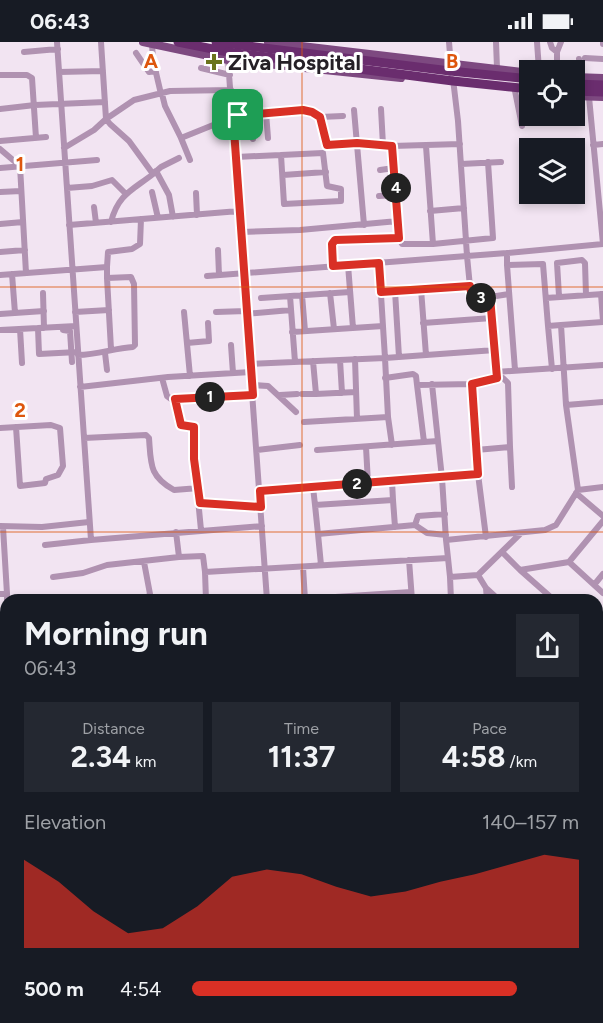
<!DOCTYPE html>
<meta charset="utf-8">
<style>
:root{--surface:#171b24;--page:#242831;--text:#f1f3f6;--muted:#9ea1a6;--accent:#d93025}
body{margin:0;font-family:Figtree,sans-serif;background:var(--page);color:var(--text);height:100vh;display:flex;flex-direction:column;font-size:22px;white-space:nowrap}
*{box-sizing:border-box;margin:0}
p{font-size:20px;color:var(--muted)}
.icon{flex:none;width:33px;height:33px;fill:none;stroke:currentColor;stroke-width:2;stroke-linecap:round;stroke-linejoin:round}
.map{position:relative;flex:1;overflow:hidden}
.panel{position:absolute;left:0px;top:552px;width:603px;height:429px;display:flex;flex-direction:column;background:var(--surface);border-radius:18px 18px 0 0;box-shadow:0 3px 9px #0003}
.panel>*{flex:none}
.buttons{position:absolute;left:519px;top:18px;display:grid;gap:12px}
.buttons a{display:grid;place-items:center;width:66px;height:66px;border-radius:0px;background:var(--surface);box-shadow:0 3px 9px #0003;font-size:30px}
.pin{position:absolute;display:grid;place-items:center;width:51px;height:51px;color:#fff;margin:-26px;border-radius:12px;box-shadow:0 3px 9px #0006}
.km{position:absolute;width:30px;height:30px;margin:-15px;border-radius:50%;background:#222;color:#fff;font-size:16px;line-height:30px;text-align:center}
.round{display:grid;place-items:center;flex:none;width:63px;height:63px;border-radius:0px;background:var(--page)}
.headline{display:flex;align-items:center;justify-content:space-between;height:102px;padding:0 24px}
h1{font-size:33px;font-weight:700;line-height:45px}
.stats{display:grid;grid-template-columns:repeat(3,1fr);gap:9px;height:102px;padding:6px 24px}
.stats div{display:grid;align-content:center;border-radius:0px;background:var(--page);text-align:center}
.stats b{font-size:30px;font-weight:700}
.stats small{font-size:16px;font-weight:400}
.stats p{font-size:16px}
.chart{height:168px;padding:12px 24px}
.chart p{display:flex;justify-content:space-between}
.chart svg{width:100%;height:108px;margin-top:6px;fill:var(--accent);opacity:.7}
ul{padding:0 24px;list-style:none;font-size:20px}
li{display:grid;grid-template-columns:96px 72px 1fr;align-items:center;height:45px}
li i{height:15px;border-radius:8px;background:var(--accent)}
.status{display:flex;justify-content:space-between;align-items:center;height:42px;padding:0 30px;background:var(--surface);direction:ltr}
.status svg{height:16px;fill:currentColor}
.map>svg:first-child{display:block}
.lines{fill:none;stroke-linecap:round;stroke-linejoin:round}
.minor{stroke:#b092b1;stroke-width:6}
.major{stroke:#7d4980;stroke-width:8}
.highway{stroke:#6a2d6e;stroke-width:9}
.highway-bridge{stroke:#6a2d6e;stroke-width:9}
.route-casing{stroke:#fff;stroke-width:12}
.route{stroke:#d93025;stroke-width:8}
.grid{fill:none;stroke:#de560d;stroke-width:1.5;stroke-opacity:0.55}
.poi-dot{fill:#6a731c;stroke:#fff;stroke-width:2}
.labels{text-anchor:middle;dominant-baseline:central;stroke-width:6;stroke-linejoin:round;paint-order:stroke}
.poi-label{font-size:22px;font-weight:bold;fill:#252026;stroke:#fff;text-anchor:start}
.grid-label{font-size:20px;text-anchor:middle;font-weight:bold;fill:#de560d;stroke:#fff;stroke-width:6;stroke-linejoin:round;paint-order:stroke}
</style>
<div class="status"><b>06:43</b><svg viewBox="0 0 49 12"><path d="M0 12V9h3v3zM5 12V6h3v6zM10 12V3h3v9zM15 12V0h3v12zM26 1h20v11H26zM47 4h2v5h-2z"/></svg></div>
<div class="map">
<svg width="603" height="981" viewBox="0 0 603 981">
<rect width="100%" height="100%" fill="#f2e4f2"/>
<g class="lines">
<path class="minor" d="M57 0 91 498 262 484
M101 0 106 77 110 82 129 99 153 132 161 125 179 116
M449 0 451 24
M496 0 497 26
M537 0 539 28
M550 0 552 6 557 10V28
M603 0V2
M152 2 153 18 161 52
M24 10 58 7
M557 10 561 0
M136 11 149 30 156 29
M585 16 603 17
M579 17 581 35
M228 18 267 558
M201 26 230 33
M59 30 103 29
M0 33H27L32 36 36 96
M515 49 522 84
M162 52 165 64 181 96 238 73 303 68 312 70 320 75 326 103 357 101 392 104
M589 55 603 202
M0 67 35 63 105 60
M381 67 383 103
M354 68 364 183
M266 71 268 96
M251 72 253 97
M320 75 343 74
M181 96 190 118
M0 99 46 95
M460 102 392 104 399 196 402 202H433L493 196 488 120
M593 103 603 102
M426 104 433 202
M64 106 94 88 106 77 134 58 170 49 231 48
M0 107 20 124 26 231
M236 115 281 113 284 162 341 159V147L327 144 323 111 281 113
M461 122 501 120
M0 126 97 118
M380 128 394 126
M156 129 169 153 173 175
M283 133 326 130
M67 146 92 144 112 138 125 151
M0 150 21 149
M152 150 158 176
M196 151 197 173
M379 154 396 153
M94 165 96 181
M430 169 464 166
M111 180C118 152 133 148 153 132
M0 182 23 180
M69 183 239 169
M241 190 300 188 398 179
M218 208 219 233
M0 210 25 208
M507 211 603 202
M379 221 385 316 495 308
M348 223 353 286
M507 223 515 328
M333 224 332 202 335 198 399 196
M107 225 108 210 132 207 140 202 141 177
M12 232 15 271
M0 233 107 225V236L131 235 134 242 135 303 133 305C114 306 98 313 78 313
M207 234 467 214 471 255 475 257 490 255 497 336 472 342 478 432
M107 236 111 307
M421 247 426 313
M395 249 399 315
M381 250 470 244
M43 251 44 286
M330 251 334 287
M601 252 603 279
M302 253 305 289
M290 254 295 320
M559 254 557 221 582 218 585 221 586 253
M490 255 509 252
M261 256 350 250
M546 256 603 252
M75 270 109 268
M184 270 190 334
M216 270 246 269
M0 272 44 269
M246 272 291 268
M423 281 492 276
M561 283 603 280
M548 284 552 327
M38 286 39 312 78 310
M20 287 22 321
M0 288 76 284
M63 288 70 289 72 320
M292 290 383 284
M187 301 209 299 208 281
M231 303 233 331
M105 311 107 328
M355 317 357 377
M340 318 342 351
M313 319 316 352 356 350
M250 322 385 316 388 375 304 380
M496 330 603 323
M162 336 167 354 171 357 253 353
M385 336 413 332 416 334 417 343
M497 336H503L508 341 510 405
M432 342 438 399
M252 343 268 344 296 370
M80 345 168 335 251 330
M302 352H316
M280 353 297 352
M175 357 181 383 194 385V416L201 488
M566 363 603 360
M388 375 392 403
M0 386 51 383 60 386 63 424 58 433 46 437 45 441 20 444 16 385
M84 396 146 393 149 396C151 422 149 434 174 448L199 446
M366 405 368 441
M257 408 300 403
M317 408 424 400
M476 408 510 405 512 445
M392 439 393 458 315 463 318 492 415 483 418 474 445 472
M313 445 315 463
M578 448 603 445
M260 449 442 436 438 399 424 400 417 343 472 342
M576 451 603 474
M393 458 395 485
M200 461 261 465
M415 483 427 491 446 493
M0 484 42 485 89 480
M3 485 7 552
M176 490 179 515 203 514 205 530 448 516 446 498 545 488 556 483 578 448 566 363 561 283 548 284 543 222 507 223V211L467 214 458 79 453 37
M318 492 321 523
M446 498 442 436 478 432 486 495
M45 503 91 498
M502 510 520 528 569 520 603 551
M448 516 450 535 478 533 520 492
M409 518 412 558
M144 520 150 552 146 558
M569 520 603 479
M303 525 305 558
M520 528 554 558
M205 530 206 558
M478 533 486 546 499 558
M53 535 83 531 107 523 179 515
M450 535 451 558
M594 543 603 532
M486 546 487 558
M0 552H7V558
M305 557 411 550
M0 580H6
M597 583 603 577
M0 609H6
M0 639H6
M597 644 603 638
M597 648 603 654
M0 669 6 668
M601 683 603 699
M0 700 6 699
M0 731H6
M0 766 6 765
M597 787H603
M0 798H6
M597 832H603
M0 833H6
M597 838H603
M597 865H603
M0 872 6 871
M597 880H603
M0 887H6
M91 975 95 981
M185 975V981
M269 975V981
M298 975V981
M357 975 358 981
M380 975 381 981
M405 975 406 981
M434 975 435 981
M459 975 460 981
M514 975 515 981
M539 975 540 981
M564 975V981
M589 975 590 981
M4 981 82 975
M160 981V975
M274 981 286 980 288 976 293 975"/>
<path class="major" d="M143 0 228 18 401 36
M268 0 530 31
M574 35 603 36
M574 54 603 55"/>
<path class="highway" d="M178 0 228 10
M216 0 450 29
M574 42 603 43
M574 49 603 50"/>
<path class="highway-bridge" d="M228 10 453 39 530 47
M450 29 530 37"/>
</g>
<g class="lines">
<g class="route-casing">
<path id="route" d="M303 68 312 70 320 75 327 103 357 101 392 104 399 196 335 198 332 202 333 224 379 221 381 250 470 244 472 256 490 255 497 336 472 342 478 432 260 449 261 465 200 461 194 417V385L181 383 175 357 253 353 233 74Z"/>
</g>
<use href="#route" class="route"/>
</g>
<path class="grid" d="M302 0V558M0 245H603M0 490H603M0 736H6M597 736H603M302 975V981"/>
<path class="poi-dot" d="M211 11h6v6h6v6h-6v6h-6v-6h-6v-6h6z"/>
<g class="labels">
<g class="poi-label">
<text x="228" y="20">Ziva Hospital</text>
</g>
</g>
<g class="grid-label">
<text x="151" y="26">A</text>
<text x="452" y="26">B</text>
<text x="20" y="129">1</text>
<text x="20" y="375">2</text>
</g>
</svg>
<div class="buttons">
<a><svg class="icon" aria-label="locate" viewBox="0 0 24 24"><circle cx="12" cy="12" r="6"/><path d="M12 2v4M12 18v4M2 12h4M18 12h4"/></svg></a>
<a><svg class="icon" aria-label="layers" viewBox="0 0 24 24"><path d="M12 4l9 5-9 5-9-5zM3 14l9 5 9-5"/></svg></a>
</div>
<div class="pin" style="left:238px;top:73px;background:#1e9e55"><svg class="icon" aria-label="arrive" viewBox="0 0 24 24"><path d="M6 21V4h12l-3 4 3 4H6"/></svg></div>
<b class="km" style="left:210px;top:355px">1</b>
<b class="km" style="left:357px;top:442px">2</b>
<b class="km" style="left:481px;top:256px">3</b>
<b class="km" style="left:396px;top:146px">4</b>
<section class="panel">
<div class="headline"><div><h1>Morning run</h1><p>06:43</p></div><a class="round"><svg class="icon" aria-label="share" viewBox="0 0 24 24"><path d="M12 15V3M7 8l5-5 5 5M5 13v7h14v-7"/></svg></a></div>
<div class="stats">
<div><p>Distance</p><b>2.34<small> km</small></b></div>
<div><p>Time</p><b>11:37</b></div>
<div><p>Pace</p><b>4:58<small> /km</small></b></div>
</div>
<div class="chart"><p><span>Elevation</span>140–157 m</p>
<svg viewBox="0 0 160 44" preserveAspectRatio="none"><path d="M0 44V8L10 17L20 29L30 38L40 36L50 27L60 15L70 12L80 14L90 19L100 23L110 21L120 17L130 14L140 10L150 6L160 8V44z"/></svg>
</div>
<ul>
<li><b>500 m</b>4:54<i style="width:84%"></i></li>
</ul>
</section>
</div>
